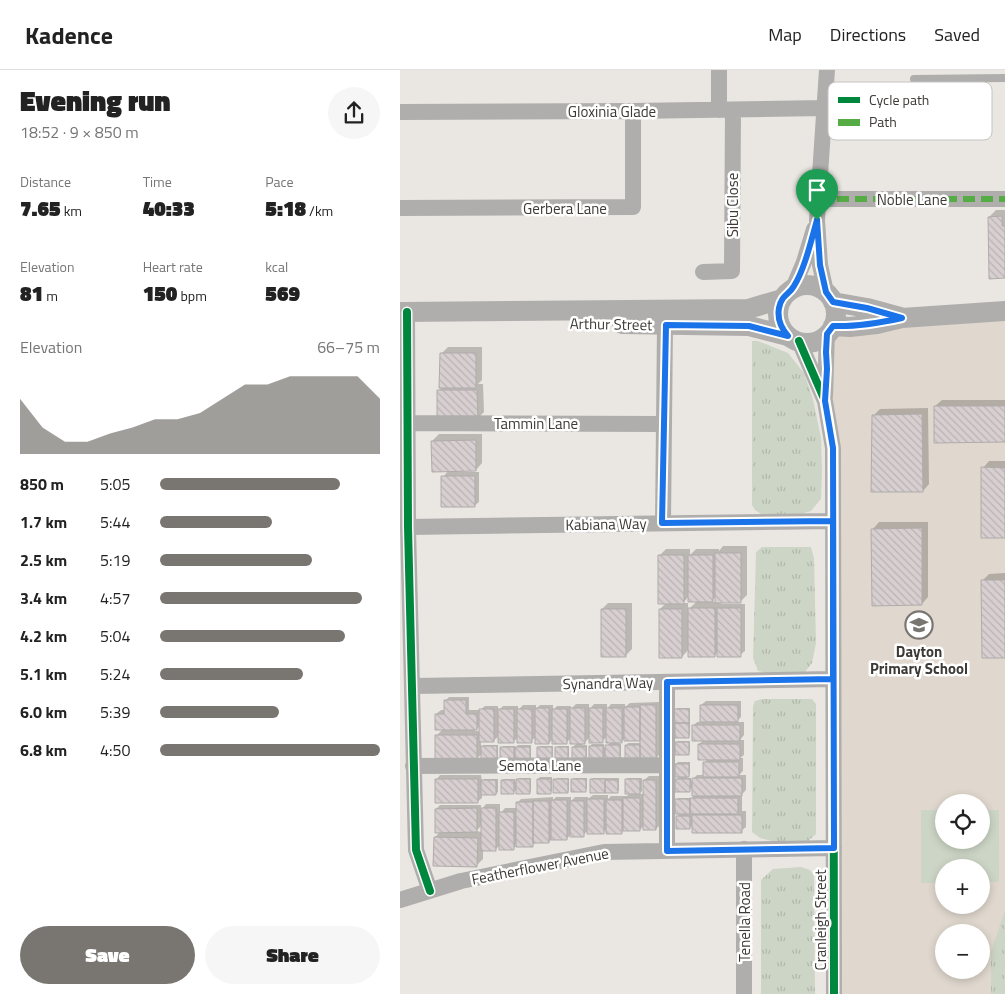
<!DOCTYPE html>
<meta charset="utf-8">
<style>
:root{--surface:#fff;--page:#f6f6f6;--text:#222;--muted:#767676;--line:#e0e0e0;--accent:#797672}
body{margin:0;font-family:"Titillium Web",sans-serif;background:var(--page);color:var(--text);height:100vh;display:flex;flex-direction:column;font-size:19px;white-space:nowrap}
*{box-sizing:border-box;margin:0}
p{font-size:16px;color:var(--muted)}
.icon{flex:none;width:28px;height:28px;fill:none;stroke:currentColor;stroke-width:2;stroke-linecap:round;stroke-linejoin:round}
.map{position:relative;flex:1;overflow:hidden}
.side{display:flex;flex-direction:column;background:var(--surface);width:400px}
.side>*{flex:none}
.controls{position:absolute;left:535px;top:724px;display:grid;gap:10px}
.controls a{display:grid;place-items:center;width:55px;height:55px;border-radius:50%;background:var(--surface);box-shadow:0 2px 8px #0003;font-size:25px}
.pin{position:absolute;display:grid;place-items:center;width:42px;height:42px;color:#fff;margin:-51px -21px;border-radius:50% 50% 50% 0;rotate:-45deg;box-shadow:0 0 5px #0007}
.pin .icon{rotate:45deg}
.round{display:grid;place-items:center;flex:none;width:52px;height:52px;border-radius:26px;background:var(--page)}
.headline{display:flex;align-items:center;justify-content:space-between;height:85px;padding:0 20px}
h1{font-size:28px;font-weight:800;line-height:38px}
.figures{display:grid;grid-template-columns:repeat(3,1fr);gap:8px;height:85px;padding:5px 20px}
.figures div{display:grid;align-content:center}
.figures b{font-size:21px;font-weight:800}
.figures small{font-size:14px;font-weight:400}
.figures p{font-size:14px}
.chart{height:140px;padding:10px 20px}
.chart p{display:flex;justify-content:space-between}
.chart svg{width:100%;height:90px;margin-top:5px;fill:var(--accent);opacity:.7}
.action{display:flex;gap:10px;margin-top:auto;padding:10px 20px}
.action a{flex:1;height:58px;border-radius:30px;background:var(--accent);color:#fff;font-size:20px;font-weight:800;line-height:58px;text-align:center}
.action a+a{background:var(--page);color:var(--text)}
ul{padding:0 20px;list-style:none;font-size:16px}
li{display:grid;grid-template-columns:80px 60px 1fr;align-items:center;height:38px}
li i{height:12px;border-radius:6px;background:var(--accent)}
header{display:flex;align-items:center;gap:30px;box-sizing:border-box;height:70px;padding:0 25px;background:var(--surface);border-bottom:1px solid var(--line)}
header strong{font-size:24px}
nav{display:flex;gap:28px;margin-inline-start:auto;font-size:18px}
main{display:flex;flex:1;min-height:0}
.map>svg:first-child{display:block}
.built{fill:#e0d8ce;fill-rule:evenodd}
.grass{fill:url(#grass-tufts)}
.park{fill:#cdd6c6}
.shadow{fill:#0003;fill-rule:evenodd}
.building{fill:url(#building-back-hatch);stroke:#afacaa}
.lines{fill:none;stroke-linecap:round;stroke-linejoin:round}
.service{stroke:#afaead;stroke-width:8}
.minor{stroke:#afaead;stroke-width:16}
.tertiary{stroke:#afaead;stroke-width:20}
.quiet{stroke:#55ac45;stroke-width:6;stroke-dasharray:12 6;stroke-linecap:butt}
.cycleway-casing{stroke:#fff;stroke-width:11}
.cycleway{stroke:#00873e;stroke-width:8}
.route-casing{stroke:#fff;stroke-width:10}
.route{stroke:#1a73e8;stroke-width:6}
.labels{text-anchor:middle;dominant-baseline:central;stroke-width:5;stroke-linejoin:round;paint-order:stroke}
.street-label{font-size:15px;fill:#3c3936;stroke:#fff}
.poi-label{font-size:15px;font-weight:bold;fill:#3c3936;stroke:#fff}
.key{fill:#fff;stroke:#c4c4c3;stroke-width:1}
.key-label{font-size:14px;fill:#3c3936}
</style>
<header>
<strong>Kadence</strong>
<nav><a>Map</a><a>Directions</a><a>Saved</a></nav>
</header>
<main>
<section class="side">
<div class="headline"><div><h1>Evening run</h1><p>18:52 · 9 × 850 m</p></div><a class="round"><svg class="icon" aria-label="share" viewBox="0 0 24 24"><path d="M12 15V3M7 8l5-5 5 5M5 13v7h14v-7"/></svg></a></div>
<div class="figures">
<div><p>Distance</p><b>7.65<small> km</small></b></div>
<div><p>Time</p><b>40:33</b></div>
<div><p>Pace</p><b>5:18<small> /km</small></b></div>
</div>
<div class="figures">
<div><p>Elevation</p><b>81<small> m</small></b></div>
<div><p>Heart rate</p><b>150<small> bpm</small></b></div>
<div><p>kcal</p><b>569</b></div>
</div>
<div class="chart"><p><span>Elevation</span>66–75 m</p>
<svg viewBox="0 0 160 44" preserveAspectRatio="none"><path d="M0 44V17L10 31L20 38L30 38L40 34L50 31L60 27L70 27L80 24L90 17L100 10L110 10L120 6L130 6L140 6L150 6L160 17V44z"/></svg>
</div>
<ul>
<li><b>850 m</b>5:05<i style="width:82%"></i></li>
<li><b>1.7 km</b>5:44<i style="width:51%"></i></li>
<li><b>2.5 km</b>5:19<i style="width:69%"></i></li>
<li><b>3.4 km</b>4:57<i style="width:92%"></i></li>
<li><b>4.2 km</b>5:04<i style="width:84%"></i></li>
<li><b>5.1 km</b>5:24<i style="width:65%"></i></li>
<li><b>6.0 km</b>5:39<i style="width:54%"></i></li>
<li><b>6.8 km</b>4:50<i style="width:100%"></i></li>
</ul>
<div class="action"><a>Save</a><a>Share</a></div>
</section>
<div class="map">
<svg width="605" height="924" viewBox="0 0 605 924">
<defs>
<pattern id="grass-tufts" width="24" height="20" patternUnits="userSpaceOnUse" patternTransform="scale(1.25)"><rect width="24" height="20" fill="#cdd6c6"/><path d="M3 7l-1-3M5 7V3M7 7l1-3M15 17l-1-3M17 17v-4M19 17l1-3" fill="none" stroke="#b1b8ab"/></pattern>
<pattern id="building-back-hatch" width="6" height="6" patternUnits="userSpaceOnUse" patternTransform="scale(1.25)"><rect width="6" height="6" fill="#d8cfd1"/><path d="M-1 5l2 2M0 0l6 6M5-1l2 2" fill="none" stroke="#bab2b4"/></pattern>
</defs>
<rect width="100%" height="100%" fill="#eae7e2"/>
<path class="built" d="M605 241V924H434L425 331 433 256ZM544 732H581V770H544ZM544 798H581V835H544ZM544 862H581V900H544Z"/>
<path class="grass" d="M352 271H358L388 283 404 303 413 329 421 368 422 400 421 429 411 441 401 444H361L355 440 352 435Z
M362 477H411L414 488 416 573 412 593 405 602 372 604 358 601 353 588 356 482Z
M362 629H412L416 634V764L408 771 375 772 360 768 352 762 353 636 355 631Z
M401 797 410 800 414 805 415 924H361V810L373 799Z
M605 840V924H591V882Z"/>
<path class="park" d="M521 740H544V770H581V740H599V812H581V798H544V813H521Z"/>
<path class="shadow" d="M596 140H605V207L589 147Z
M48 277H82V310L78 314H83L84 342 77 349 38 321 43 316 41 284Z
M542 330H605V371L535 336Z
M528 338 529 414 523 421 473 346 480 339Z
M39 364H82V393L76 400H57V402H79V432L74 436 43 407 49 400 32 371Z
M589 391H605V467L583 398Z
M479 452H528V527L522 534 473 459Z
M323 476H347V525L340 532H321V534H345V581L340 585 318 582 314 586 289 579 282 587 260 539 267 532 259 486 266 479H290V485L296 479H319V481ZM289 526 297 531 288 540V533H283ZM316 526V532H311Z
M605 503V587L583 510 589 504Z
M208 533H232V579L225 586 202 539Z
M49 627H69V640H80L85 636H98V641L103 636H118V640L123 635H136V639L140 635H153V640L157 636H171V639L176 634H189V640L194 634H207V639L211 634H225V637L230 633 259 632V685L255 689 227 675 228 673H241V670L225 668 219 674H221V688L207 685 202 689 190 676 192 674H204V678L211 672 207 667 202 671 190 667 182 675H187V687L185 689 173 677 177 673 171 668 167 672 153 669 149 673 136 667 131 671 119 667 114 671 99 666 93 671H81V678L84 675H98V688L96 689 82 684 76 689 36 666 43 659 36 644 41 640H45V631ZM80 655V661H74L77 659Z
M306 631H341V647L336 652H344V665L340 670H344V685L340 688H343V701L339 705H346V720L342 724V741H346V757L341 761 294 754 290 758 277 746 281 743 276 730 278 728H292L295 724 293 717 289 721 276 710 280 706 276 694 278 692H290V704L287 708H291V711L297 705H304V693L308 689 299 674 304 670 293 656 297 652H301V635Z
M277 638H290V665L289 667 276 639Z
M278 671H290V682L288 684 276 673Z
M118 675H131V688L113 690 101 678 103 676H115V679Z
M140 676H153V688L138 689V678Z
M158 676H169V687L167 689 156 678Z
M40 705H81L82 712 84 709H98V722L96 724H82V728L77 732 36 710Z
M249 706H260V755L256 759 244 755 240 760H224L221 762 207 759 204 762H186L184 765H170L167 769H152L149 772H136L133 775H117L114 778 101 774 95 780H83V789L76 796 35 767 41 761 36 739 40 735H81V740L86 734H100V744L105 738H117V733L121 729 153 727V730L156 727H171V731L175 727H188V729L193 725H208V729L211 726H227L230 723 226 709 228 708H242V721L239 724H244V710ZM82 755V762L76 761Z
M140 707H152V721L150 722 138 709Z
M119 708H131V721L129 723 117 719 113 723 102 710 104 709H115V712Z
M157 708H169V720L168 722 155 710Z
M174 708H187V719L185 721 172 709Z
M193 708H219V720L217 722 191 710Z"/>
<path class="building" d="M602 146V156H605V208L589 209 588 147Z
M40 283H76V318H39Z
M37 320H77L78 350 37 351Z
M534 336H605V372L534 373Z
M522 344 523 422H471L472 345Z
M76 370V401L32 402 31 371Z
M581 397 605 398V468H581Z
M41 406H75V437H41Z
M522 458V535L472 536 471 459Z
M315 483H341V533H315Z
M258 485H284V534H258Z
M288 485H313V532H288Z
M581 510H605V588H582Z
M288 538H315V587H288Z
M317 538H341V587H317Z
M201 539H226V587H201Z
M259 539H282V588H259Z
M44 630H66V644H77V660H35V644H44Z
M240 635H256V691H240Z
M300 635H338V652H300Z
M224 637H240V671H224Z
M135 638H149V674H135Z
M170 638H185V674H170Z
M189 638H203V673H189Z
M206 638H222V673H206Z
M79 639H94V672H79Z
M98 639H114V673H98Z
M117 639H132V673H117Z
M152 639H167V674H152Z
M274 639H289V653H274Z
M275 653H289V668H275Z
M292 655H340V671H292Z
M35 665H77V691H35Z
M275 672H289V685H275Z
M298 674H340V690H298Z
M205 675H220V691H205Z
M225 675H240V692H225Z
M81 676H97V691H81Z
M189 676H203V690H189Z
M100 677H114V691H100Z
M115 677H130V691H115Z
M137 677H152V691H137Z
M155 677H168V690H155Z
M172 677H186V690H172Z
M303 692H339V707H303Z
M275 694H289V707H275Z
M292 708H342V726H292Z
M35 709H78V733H35Z
M116 709H130V724H116Z
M137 709H151V724H137Z
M153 709H168V723H153Z
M171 709H186V722H171Z
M190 709H205V723H190Z
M225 709H240V724H225Z
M275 709H290V722H275Z
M81 710H96V725H81Z
M101 710H114V724H101Z
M205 710H218V723H205Z
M243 710H256V760H243Z
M223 728H240V761H223Z
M290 728H338V744H290Z
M187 729H204V764H187Z
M275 729H290V744H275Z
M151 730H167V770H151Z
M206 730H222V764H206Z
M133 731H149V773H133Z
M170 731H184V767H170Z
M116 732H133V777H116Z
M77 738V762L35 763V739Z
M81 738H96V781H81Z
M99 742H114V780H99Z
M292 745H342V763H292Z
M276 746H290V759H276Z
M34 767 78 768 77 797 33 796Z"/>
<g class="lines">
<path class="service" d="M514 9 605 8"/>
<path class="minor" d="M319 0V40
M0 42 233 41 424 38
M419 129H605
M0 138 233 137V41
M303 202 332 201 333 40
M393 218 404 192 414 159
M426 222 420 195 417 150 427 0
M7 242 8 457 16 780 30 821
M399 271 425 331 433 378 434 924
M425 326C426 305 426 285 427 264
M8 353 264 354
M263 453 265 255
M8 457 433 451
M267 612V781
M13 616 433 609
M13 696 267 695
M344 779V924
M0 830 61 811 204 782 434 778"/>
<path class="tertiary" d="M378 244a29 29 0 1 1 58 0a29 29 0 1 1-58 0Z
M433 232 467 238 500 247
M0 242 348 239 382 229
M222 254 349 256 388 266
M433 256 450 257 477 254 502 248 605 241"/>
<path class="quiet" d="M419 129H605"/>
<g class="cycleway-casing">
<path id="cycleway" d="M7 242 8 457 16 780 30 821
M399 271 425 331 433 378 434 924"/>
</g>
<use href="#cycleway" class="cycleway"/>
</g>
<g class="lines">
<g class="route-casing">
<path id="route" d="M417 150C411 171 405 198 394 216 389 225 382 224 379 238 377 249 381 258 388 266L349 256 266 255 262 453 433 451V609L267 612V781L434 778 433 378 425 331 427 299 426 282 427 264 433 256C457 257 479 253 502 248L467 238 433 232 426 222 420 195 417 150"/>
</g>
<use href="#route" class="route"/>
</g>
<defs>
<g id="school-ring" transform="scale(1.4375)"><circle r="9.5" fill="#fff" stroke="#797672" stroke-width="1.5"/><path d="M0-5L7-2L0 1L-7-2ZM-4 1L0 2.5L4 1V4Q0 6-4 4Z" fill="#797672"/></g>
</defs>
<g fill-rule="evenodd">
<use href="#school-ring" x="519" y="555"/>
</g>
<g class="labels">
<g class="street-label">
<text x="212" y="41">Gloxinia Glade</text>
<text x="512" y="129">Noble Lane</text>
<text transform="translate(332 135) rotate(-90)">Sibu Close</text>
<text x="165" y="138">Gerbera Lane</text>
<text transform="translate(211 254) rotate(1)">Arthur Street</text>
<text x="136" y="353">Tammin Lane</text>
<text transform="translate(206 454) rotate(-1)">Kabiana Way</text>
<text transform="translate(208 613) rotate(-1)">Synandra Way</text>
<text x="140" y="695">Semota Lane</text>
<text transform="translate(140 796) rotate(-11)">Featherflower Avenue</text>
<text transform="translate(420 850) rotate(-90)">Cranleigh Street</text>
<text transform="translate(344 852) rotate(-90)">Tenella Road</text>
</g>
<g class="poi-label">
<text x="519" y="581">Dayton<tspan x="519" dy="17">Primary School</tspan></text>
</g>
</g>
<rect x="428" y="12" width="164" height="58" rx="8" class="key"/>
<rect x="438" y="27" width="22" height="6" fill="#00873e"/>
<rect x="438" y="49" width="22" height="7" fill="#55ac45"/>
<g class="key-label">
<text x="469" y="35">Cycle path</text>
<text x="469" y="57">Path</text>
</g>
</svg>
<div class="controls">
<a><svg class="icon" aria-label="locate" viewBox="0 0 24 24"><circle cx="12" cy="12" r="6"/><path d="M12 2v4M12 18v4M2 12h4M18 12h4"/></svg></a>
<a>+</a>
<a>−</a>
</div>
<div class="pin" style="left:417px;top:150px;background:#1e9e55"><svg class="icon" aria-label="arrive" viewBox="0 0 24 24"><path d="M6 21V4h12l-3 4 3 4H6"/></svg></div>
</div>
</main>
